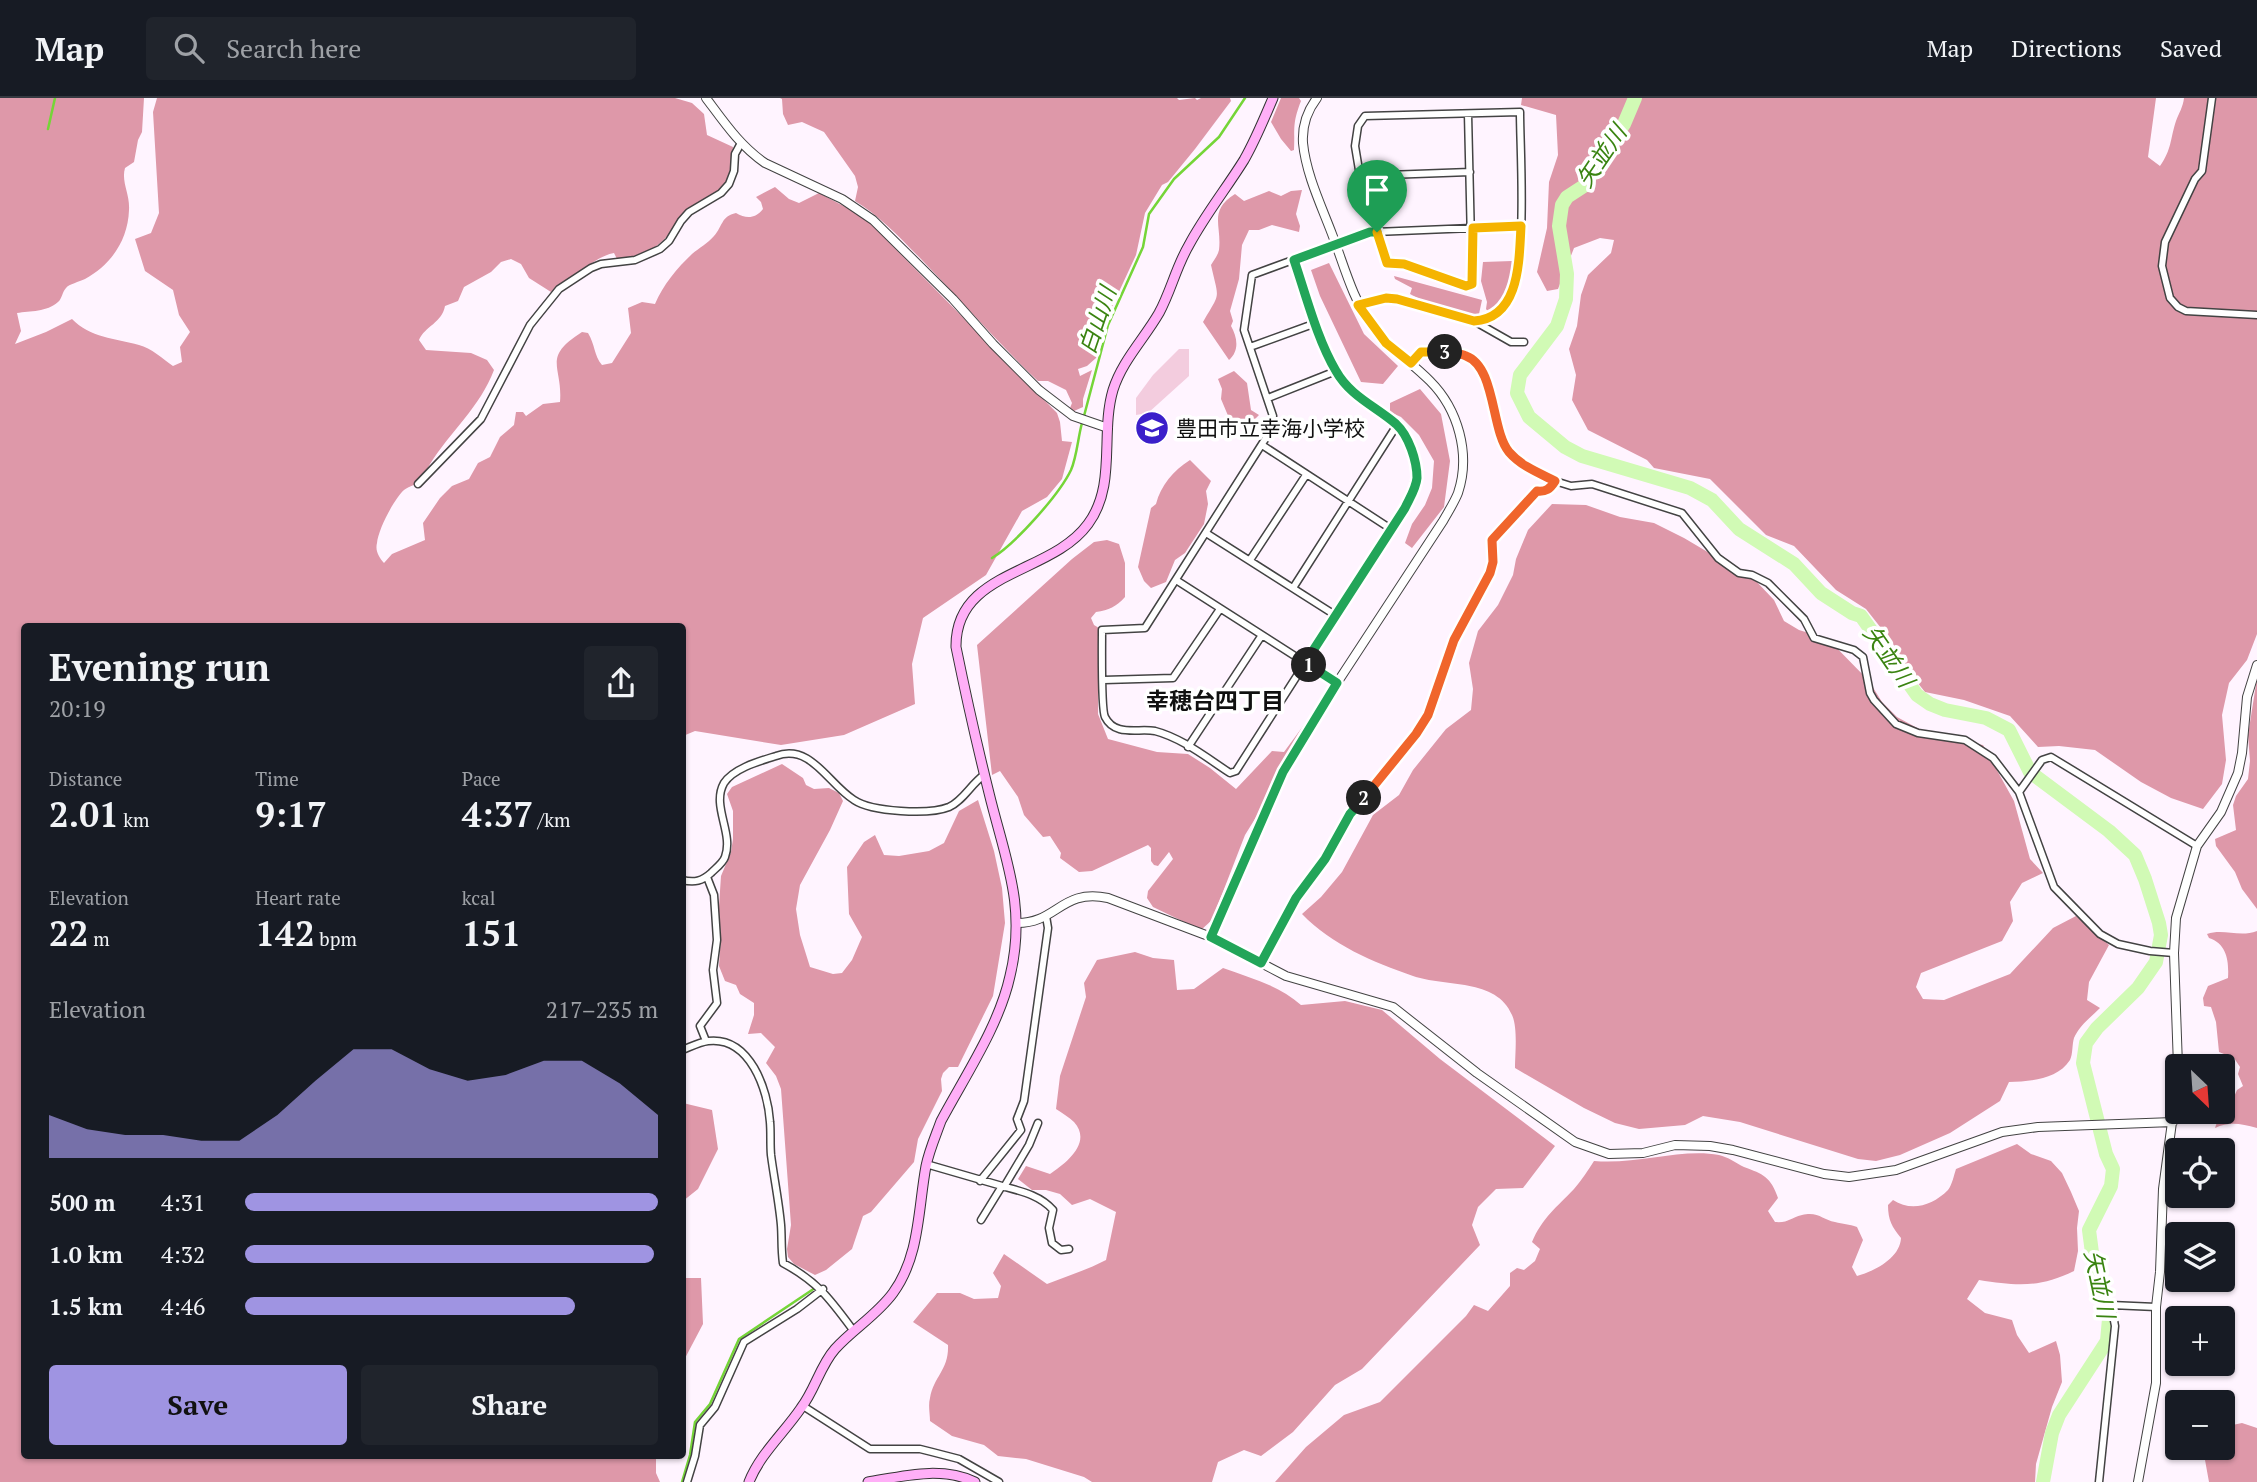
<!DOCTYPE html>
<meta charset="utf-8">
<style>
:root{--surface:#171b24;--page:#20242c;--text:#f1f3f6;--muted:#9ea1a6;--line:#363941;--accent:#9f94e2}
body{margin:0;font-family:"PT Serif","Noto Sans JP",serif;background:var(--page);color:var(--text);height:100vh;display:flex;flex-direction:column;font-size:26px;white-space:nowrap}
*{box-sizing:border-box;margin:0}
p{font-size:23px;color:var(--muted)}
.icon{flex:none;width:38px;height:38px;fill:none;stroke:currentColor;stroke-width:2;stroke-linecap:round;stroke-linejoin:round}
.map{position:relative;flex:1;overflow:hidden}
.details{position:absolute;left:21px;top:525px;width:665px;height:836px;display:flex;flex-direction:column;background:var(--surface);border-radius:7px;box-shadow:0 2px 5px #0004}
.details>*{flex:none}
.needle{width:46px;rotate:155deg}
.buttons{position:absolute;left:2165px;top:956px;display:grid;gap:14px}
.buttons a{display:grid;place-items:center;width:70px;height:70px;border-radius:7px;background:var(--surface);box-shadow:0 2px 5px #0004;font-size:35px}
.pin{position:absolute;display:grid;place-items:center;width:60px;height:60px;color:#fff;margin:-72px -30px;border-radius:50% 50% 50% 0;rotate:-45deg;box-shadow:0 0 7px #0007}
.pin .icon{rotate:45deg}
.km{position:absolute;width:35px;height:35px;margin:-18px;border-radius:50%;background:#222;color:#fff;font-size:19px;line-height:35px;text-align:center}
.round{display:grid;place-items:center;flex:none;width:74px;height:74px;border-radius:7px;background:var(--page)}
.head{display:flex;align-items:center;justify-content:space-between;height:119px;padding:0 28px}
h1{font-size:38px;font-weight:700;line-height:52px}
.metrics{display:grid;grid-template-columns:repeat(3,1fr);gap:10px;height:119px;padding:7px 28px}
.metrics div{display:grid;align-content:center}
.metrics b{font-size:35px;font-weight:700}
.metrics small{font-size:19px;font-weight:400}
.metrics p{font-size:19px}
.chart{height:196px;padding:14px 28px}
.chart p{display:flex;justify-content:space-between}
.chart svg{width:100%;height:126px;margin-top:7px;fill:var(--accent);opacity:.7}
.primary-button{display:flex;gap:14px;margin-top:auto;padding:14px 28px}
.primary-button a{flex:1;height:80px;border-radius:7px;background:var(--accent);color:#111;font-size:28px;font-weight:700;line-height:80px;text-align:center}
.primary-button a+a{background:var(--page);color:var(--text)}
ul{padding:0 28px;list-style:none;font-size:23px}
li{display:grid;grid-template-columns:112px 84px 1fr;align-items:center;height:52px}
li i{height:18px;border-radius:9px;background:var(--accent)}
header{display:flex;align-items:center;gap:42px;box-sizing:border-box;height:98px;padding:0 35px;background:var(--surface);border-bottom:2px solid var(--line)}
header strong{font-size:33px}
nav{display:flex;gap:38px;margin-inline-start:auto;font-size:24px}
.search{width:490px;height:63px;background:var(--page);display:flex;align-items:center;gap:18px;box-sizing:border-box;padding:0 24px;border-radius:7px;color:var(--muted);font-size:26px}
.map>svg:first-child{display:block}
.forest{fill:#de98a9}
.pitch{fill:#f3ccde}
.lines{fill:none;stroke-linecap:round;stroke-linejoin:round}
.stream{stroke:#75d538;stroke-width:2.5}
.river{stroke:#d1fab5;stroke-width:14}
.minor-casing{stroke:#434343;stroke-width:9}
.tertiary-casing{stroke:#434343;stroke-width:10}
.secondary-casing{stroke:#323232;stroke-width:11}
.minor{stroke:#fff;stroke-width:6}
.tertiary{stroke:#fff;stroke-width:8}
.secondary{stroke:#ffaff7;stroke-width:9}
.minor-bridge-casing{stroke:#434343;stroke-width:9;stroke-linecap:butt}
.minor-bridge{stroke:#fff;stroke-width:6}
.split-1-casing{stroke:#fff;stroke-width:14}
.split-2-casing{stroke:#fff;stroke-width:14}
.split-3-casing{stroke:#fff;stroke-width:14}
.split-4-casing{stroke:#fff;stroke-width:14}
.split-1{stroke:#22a559;stroke-width:9}
.split-2{stroke:#22a559;stroke-width:9}
.split-3{stroke:#f0652b;stroke-width:9}
.split-4{stroke:#f5b400;stroke-width:9}
.labels{text-anchor:middle;dominant-baseline:central;stroke-width:7;stroke-linejoin:round;paint-order:stroke}
.poi-label{font-size:21px;fill:#101010;stroke:#fff;text-anchor:start}
.water-label{font-size:23px;font-style:italic;fill:#3a8411;stroke:#fff}
.neighbourhood-label{font-size:23px;font-weight:bold;fill:#101010;stroke:#fff}
</style>
<header>
<strong>Map</strong>
<div class="search"><svg class="icon" aria-label="search" viewBox="0 0 24 24"><circle cx="10" cy="10" r="6"/><path d="M15 15l6 6"/></svg>Search here</div>
<nav><a>Map</a><a>Directions</a><a>Saved</a></nav>
</header>
<div class="map">
<svg width="2257" height="1384" viewBox="0 0 2257 1384">
<rect width="100%" height="100%" fill="#fff4ff"/>
<path class="forest" d="M0 0H144L142 34 138 42 134 64 125 70C121 84 130 96 129 112 128 142 111 167 85 181 79 184 69 186 66 190 62 194 62 201 58 204 47 214 30 213 17 215L21 233 15 246 46 234 72 221C90 240 115 240 139 247 151 250 163 261 173 268L182 264 180 249 190 234 179 217 173 192 145 173 135 141 151 135 159 115 153 14 157 0H675L692 5 704 16 707 37 733 49C732 62 732 74 725 86 718 97 704 99 695 108 665 136 664 156 617 161L614 155C598 157 567 183 551 194L529 180 521 166 511 161 501 164 491 174 464 189 458 203 445 208C442 225 425 228 419 242L426 252 471 255 487 262 494 272C480 309 451 333 430 366 427 371 425 376 422 381 416 388 410 387 404 392 394 401 378 432 377 445 375 453 379 459 384 465L392 456 425 442 423 425 440 400 452 388 469 381 478 365 490 359 500 339 514 327 516 314H523L526 318 543 306 560 304C563 268 541 260 582 234L588 235C595 246 594 258 602 267L612 265 631 235 628 210 642 204 655 206C663 187 677 170 692 156 699 150 708 145 714 138 723 128 721 118 736 115 746 121 755 121 763 111L761 104 756 99 775 89 789 101 799 105 819 95 853 113 870 125 1057 315 1060 324 1062 343 1072 344 1062 381 1047 399 1022 413 986 477 923 520 912 566 915 606 844 637 781 647 695 633 683 638 682 528H24V1358H656V1375L660 1384H0Z
M780 0H1177L1179 2 1195 0 1197 2 1201 0H1230L1231 3 1195 51 1168 84 1162 87 1145 115 1136 157 1104 226 1096 260 1087 268 1078 271 1080 278 1092 272 1083 301V309L1074 313 1070 310 1072 305 1066 292 1048 283H1038C997 244 960 201 921 161 901 141 879 117 855 103L858 89 855 78 824 34 802 24 788 27 783 16 782 1Z
M1281 0H1299L1301 3C1292 26 1295 30 1294 52L1291 53 1281 41 1271 24Z
M1522 0H2156L2148 59 2160 68C2172 51 2170 41 2176 23 2179 15 2183 9 2184 0H2257V536L2247 562 2229 585 2222 617 2226 662 2222 686 2203 711 2171 700 2141 684 2095 652 2059 648 2038 649 2010 618 1964 602 1925 594 1909 574 1892 544 1866 511 1836 492 1794 448 1766 437 1710 381 1654 370 1647 362 1588 332 1572 302 1576 277 1569 251 1577 228 1581 197 1588 177 1611 155 1614 142 1600 140 1574 150 1558 191 1547 193 1537 174 1547 130 1549 84 1558 57 1556 17 1521 7Z
M1302 92 1296 116 1300 128 1299 134 1272 127 1259 132H1249L1242 147 1239 181 1230 213 1233 223 1231 228C1237 239 1240 252 1229 262L1203 224C1221 193 1219 203 1211 167 1214 162 1218 157 1219 152 1222 127 1208 113 1235 96L1244 103 1269 93 1281 98 1291 93Z
M1512 163 1519 165 1515 197 1490 216 1486 211 1487 204 1481 183 1483 164Z
M1329 165 1364 236 1398 268 1383 286 1361 284 1320 198 1311 172Z
M1394 178 1482 202 1479 216C1461 222 1427 205 1410 196L1412 190 1395 181Z
M1234 273 1247 285 1251 312 1259 317 1249 327 1229 320 1221 301 1222 291 1218 281Z
M1420 291 1441 316 1450 363 1444 409 1412 450 1405 445 1412 426 1425 407 1432 390 1434 363 1419 337 1401 319 1390 314V305Z
M1190 362 1211 383 1206 393 1208 406 1204 426 1185 455 1175 462 1166 484 1151 490 1144 483 1138 469 1151 410 1156 406C1161 387 1173 373 1190 362Z
M1552 406 1586 407 1620 419 1654 425 1684 440 1755 482 1774 502 1784 523 1799 532 1828 541 1869 583 1882 604 1897 619 1932 638 1983 647 2014 703 2030 761 2043 775 2022 785 2010 804 2013 823 2002 843 1921 875 1916 889 1923 901 1944 902 2010 876 2053 830 2076 818 2109 847 2089 884 2087 902 2100 910C2091 919 2079 928 2074 940 2072 946 2073 956 2070 962 2057 982 2030 983 2009 984L2000 1003 1950 1035 1900 1057 1876 1063 1858 1061 1740 1024 1703 1018 1685 1027 1639 1031 1615 1025 1584 1010 1515 970C1515 956 1518 930 1512 917 1497 880 1444 889 1413 878 1373 864 1332 847 1302 816L1321 799 1342 774 1373 717 1399 697 1413 672 1446 631 1471 612 1473 591 1469 565 1478 533 1498 507 1513 477 1516 461 1528 432Z
M1107 442 1119 446 1125 465V499C1116 509 1109 512 1096 514L1091 520 1094 527 1099 530 1098 616 1108 641 1157 654 1188 656 1210 670 1236 691 1272 653 1284 654 1320 605 1326 606 1245 737 1212 822 1201 832 1153 809 1147 800 1148 793 1173 761 1169 754 1158 768 1154 767 1151 763V750L1148 747 1092 773 1079 774 1060 760 1061 755 1050 738 1043 739 1024 717 1018 699 1000 673 992 677 977 547 1072 461 1094 444Z
M2257 580V811L2242 791 2235 774 2216 748 2215 741 2236 732 2233 707 2236 698 2248 681 2250 663 2248 637Z
M782 666 803 680 806 687 814 691 829 690 839 695 843 703 830 732 800 787 796 811 800 837 810 869 833 876 842 875 852 862 862 839 849 816 847 769 864 744 875 737 884 757 899 758 929 753 944 745 959 713 978 702 994 753 1002 790 1005 825 993 898 958 969H949L943 975 941 981 942 993 918 1041 914 1064 871 1114 863 1118 852 1151 826 1172 815 1177 794 1166 788 1159 787 1151 791 1127 781 991 776 978 766 965 775 949 761 935 748 936 754 917V905L740 896 736 887 725 883 719 868 721 837 718 823 721 778 731 754 733 741V713L727 696 732 689Z
M2257 833V1030C2241 1026 2230 1023 2215 1030L2219 1018 2217 1013H2222L2223 1008H2230L2237 992 2243 988 2238 976 2240 969 2234 960 2219 954 2216 924 2211 909 2204 908 2203 900 2208 888 2228 880C2229 863 2227 846 2209 840L2207 836C2224 830 2239 840 2257 833Z
M1135 854 1153 860 1174 862 1177 892 1194 891 1223 870C1250 880 1279 887 1301 907L1345 903 1382 912 1440 961 1555 1048 1523 1090 1496 1091 1478 1109 1472 1127 1480 1147 1362 1271 1335 1287 1293 1334 1261 1358 1244 1352 1218 1364 1212 1384H1092L1084 1379 1026 1361 998 1358 984 1347 952 1338 930 1323C930 1316 928 1307 930 1300 934 1278 949 1272 948 1247L913 1224 937 1195H960L974 1201 998 1200 1001 1188 993 1175 1004 1156 1047 1186C1067 1178 1087 1172 1106 1162L1116 1114 1090 1101 1072 1107 1060 1096 1046 1092H1032L1018 1081 1026 1068 1050 1076C1065 1066 1093 1045 1074 1024 1069 1019 1062 1015 1056 1011L1060 978 1086 899 1084 885 1097 862Z
M683 1005 712 1012 718 1051 698 1091 683 1103Z
M2017 1046 2031 1056 2051 1063 2062 1075 2071 1094 2079 1113 2077 1130 2078 1153 2074 1173C2039 1190 2017 1188 1979 1182L1967 1201 1985 1215 2012 1222 2017 1237 2029 1255 2056 1243 2060 1257 2062 1284 2052 1309 2036 1366 2035 1384H1275L1306 1349 1344 1317 1380 1304 1466 1218 1474 1207 1488 1213 1510 1188V1175L1517 1170 1524 1172 1535 1163 1540 1151 1532 1144C1542 1120 1557 1109 1574 1091 1582 1082 1588 1072 1594 1063 1636 1067 1681 1050 1719 1057 1728 1059 1736 1065 1744 1069 1763 1076 1771 1079 1778 1100L1768 1113 1775 1124C1789 1125 1790 1120 1802 1117 1818 1113 1823 1122 1835 1124 1843 1126 1849 1126 1857 1129L1863 1142 1852 1169 1857 1178C1875 1173 1900 1160 1901 1140 1892 1129 1888 1122 1888 1107L1893 1102C1911 1114 1932 1108 1948 1092 1952 1087 1954 1077 1956 1071Z
M683 1180H701L703 1226 683 1264Z
M2242 1325 2257 1330V1384H2209L2205 1362 2198 1360 2196 1351 2222 1349 2223 1329Z"/>
<path class="pitch" d="M1179 251H1189V278L1148 315 1136 317V300L1153 277Z"/>
<g class="lines">
<path class="stream" d="M48 31 55 0
M1084 318 1108 227 1143 149 1149 116 1174 81 1219 39 1245 0
M992 460C1015 446 1059 397 1071 372 1077 358 1078 339 1082 325
M682 1384 690 1357 695 1324 710 1306 739 1241 815 1190"/>
<path class="river" d="M1635 0 1624 26 1595 65 1587 86 1567 99 1562 107 1559 128 1567 176 1566 201 1557 228 1520 277 1517 295 1529 319 1565 349 1582 358 1690 390 1712 402 1739 431 1794 466 1821 495 1852 515 1861 518 1917 597 1930 606 1945 612 1986 620 2009 632 2030 674 2109 733 2135 757 2145 781 2159 825 2161 837 2156 864 2138 890 2097 930 2086 945 2083 965 2106 1056 2113 1071 2111 1088 2089 1132 2096 1185 2109 1221 2107 1243 2059 1317 2052 1335 2043 1384"/>
<g class="minor-casing">
<path id="minor" d="M2212 0 2202 73 2195 81 2165 144 2162 168 2170 200 2178 209 2186 213 2257 217
M1360 78 1470 74
M1375 134 1521 128
M1294 162C1307 198 1317 239 1335 272 1349 297 1374 308 1395 326 1403 333 1408 342 1411 353 1422 387 1409 403 1391 431L1236 673 1230 675C1207 660 1182 640 1155 633 1138 630 1115 639 1105 619 1101 611 1102 547 1102 532L1145 530 1269 335 1273 318 1244 232 1252 177 1301 159
M1358 207 1386 200 1397 201 1474 223C1487 222 1498 219 1506 207 1529 173 1520 58 1520 14L1365 18 1358 28 1355 48 1360 78 1387 165 1404 166 1469 188 1472 186 1468 16
M1474 223 1511 244H1524
M1250 249 1316 225
M1411 265 1421 254H1446L1468 258 1479 266 1493 301 1503 344 1510 355 1528 369 1555 383 1571 388 1592 386 1682 415 1718 460 1739 475 1752 477 1768 485 1804 521 1814 540 1854 552 1863 559 1870 595 1874 602 1896 626 1918 635 1965 642 1993 660 2019 694 2054 789 2100 836 2118 846 2150 853 2174 855
M1268 300 1336 273
M1262 347 1391 431
M418 386 481 321 530 227 559 191 591 170 601 166 635 162 660 151 669 143 681 123 689 114 721 95 729 86 734 73 735 56 741 45
M1206 435 1335 517
M1250 462 1306 377
M1176 482 1337 585
M1293 490 1397 327
M1104 582 1173 580 1220 511
M1188 649 1262 537
M2019 694 2042 662 2051 659 2197 748
M682 782C695 785 702 783 711 775 716 770 723 765 725 759 734 735 711 708 724 685 734 670 760 663 776 658 811 645 828 686 854 702 872 714 929 717 949 709 963 703 971 686 984 677
M1261 865 1296 800 1325 761 1341 730 1416 636 1428 617 1454 542 1490 475 1493 464 1492 442 1537 393C1546 394 1550 391 1555 383
M706 943 700 928 717 905 713 872 717 842 714 797 707 779
M682 952C690 949 700 944 708 943 750 938 768 992 770 1024 771 1035 770 1046 771 1057 774 1080 779 1104 781 1127 782 1140 781 1151 783 1165 818 1184 830 1201 853 1232
M926 1066 1002 1088 981 1122
M980 1083 1021 1032 1017 1021 1024 1003 1048 830 1046 818
M1002 1088C1020 1093 1040 1097 1053 1112L1049 1130 1052 1145 1061 1152 1069 1151
M1004 1089 1029 1047 1038 1025
M803 1308 870 1351H920L932 1354 959 1361 999 1384
M687 1384 695 1358 700 1327 715 1309 744 1244 797 1211 823 1191
M2099 1384 2115 1228 2111 1207 2156 1209"/>
</g>
<g class="tertiary-casing">
<path id="tertiary" d="M706 0C724 24 740 48 765 65L842 101 873 122 953 201 993 246 1039 292 1073 318 1108 330
M1016 825C1057 826 1061 790 1108 800L1211 839 1286 878 1393 909 1477 975 1575 1044 1609 1056 1643 1055 1675 1047 1710 1048 1733 1052 1824 1076 1849 1079 1896 1072 2002 1034 2038 1029 2173 1024
M1211 839 1283 674 1337 585 1443 423C1448 414 1454 405 1458 395 1471 356 1458 311 1430 283 1411 264 1388 249 1372 228 1352 200 1344 167 1332 136 1321 107 1306 76 1303 45 1302 29 1307 13 1317 0
M2178 968 2174 855 2176 820 2197 748 2221 714 2238 675 2242 655 2247 599 2257 567
M2138 1384 2156 1285V1209L2160 1174 2163 1091 2177 987"/>
</g>
<g class="secondary-casing">
<path id="secondary" d="M749 1384C760 1356 784 1335 801 1310 815 1292 820 1268 835 1251 853 1231 877 1217 893 1195 920 1158 918 1111 926 1068 929 1053 936 1037 941 1023 965 978 999 928 1010 878 1027 808 1005 761 989 695 977 647 966 598 956 549 955 472 1051 477 1088 426 1117 387 1100 336 1113 292 1122 263 1144 241 1159 215 1171 193 1176 169 1189 147 1205 117 1226 91 1244 62 1255 43 1264 21 1273 0
M868 1384C904 1378 941 1368 975 1384"/>
</g>
<use href="#minor" class="minor"/>
<use href="#tertiary" class="tertiary"/>
<use href="#secondary" class="secondary"/>
<g class="minor-bridge-casing">
<path id="minor-bridge" d="M1301 159 1370 134"/>
</g>
<use href="#minor-bridge" class="minor-bridge"/>
</g>
<g class="lines">
<g class="split-1-casing">
<path id="split-1" d="M1309 567 1305 565 1405 410C1409 401 1416 391 1417 380 1417 363 1409 338 1396 326 1375 308 1350 298 1336 273 1317 241 1306 197 1294 162L1370 134H1377"/>
</g>
<g class="split-2-casing">
<path id="split-2" d="M1309 567 1337 585 1283 674 1211 839 1261 865 1296 800 1325 761 1350 716 1364 700"/>
</g>
<g class="split-3-casing">
<path id="split-3" d="M1364 700 1416 636 1428 617 1454 542 1490 475 1493 464 1492 442 1537 393C1546 394 1550 391 1555 383 1539 375 1521 368 1509 354 1491 333 1496 269 1466 258 1460 255 1452 255 1445 254"/>
</g>
<g class="split-4-casing">
<path id="split-4" d="M1377 134 1387 165 1404 166 1466 188 1472 186 1473 130 1521 128C1519 163 1520 220 1474 223L1397 201 1386 200 1358 207 1386 245 1411 265 1421 254H1445"/>
</g>
<use href="#split-1" class="split-1"/>
<use href="#split-2" class="split-2"/>
<use href="#split-3" class="split-3"/>
<use href="#split-4" class="split-4"/>
</g>
<defs>
<g id="school-disc" transform="scale(1.75)"><circle r="9.5" fill="#3b1fca" stroke="#fff"/><path d="M0-5L7-2L0 1L-7-2ZM-4 1L0 2.5L4 1V4Q0 6-4 4Z" fill="#fff"/></g>
</defs>
<g fill-rule="evenodd">
<use href="#school-disc" x="1152" y="330"/>
</g>
<g class="labels">
<g class="poi-label">
<text x="1176" y="330">豊田市立幸海小学校</text>
</g>
<g class="water-label">
<text transform="translate(1601 58) rotate(-56)">矢並川</text>
<text transform="translate(1097 222) rotate(-71)">白山川</text>
<text transform="translate(1889 558) rotate(55)">矢並川</text>
<text transform="translate(2100 1186) rotate(78)">矢並川</text>
</g>
<g class="neighbourhood-label">
<text x="1215" y="602">幸穂台四丁目</text>
</g>
</g>
</svg>
<div class="buttons">
<a><svg class="needle" viewBox="-14 -14 28 28"><path d="M0-13l5 13h-10z" fill="#e53935"/><path d="M0 13l5-13h-10z" fill="#9ea1a6"/></svg></a>
<a><svg class="icon" aria-label="locate" viewBox="0 0 24 24"><circle cx="12" cy="12" r="6"/><path d="M12 2v4M12 18v4M2 12h4M18 12h4"/></svg></a>
<a><svg class="icon" aria-label="layers" viewBox="0 0 24 24"><path d="M12 4l9 5-9 5-9-5zM3 14l9 5 9-5"/></svg></a>
<a>+</a>
<a>−</a>
</div>
<div class="pin" style="left:1377px;top:134px;background:#1e9e55"><svg class="icon" aria-label="arrive" viewBox="0 0 24 24"><path d="M6 21V4h12l-3 4 3 4H6"/></svg></div>
<b class="km" style="left:1309px;top:567px">1</b>
<b class="km" style="left:1364px;top:700px">2</b>
<b class="km" style="left:1445px;top:254px">3</b>
<section class="details">
<div class="head"><div><h1>Evening run</h1><p>20:19</p></div><a class="round"><svg class="icon" aria-label="share" viewBox="0 0 24 24"><path d="M12 15V3M7 8l5-5 5 5M5 13v7h14v-7"/></svg></a></div>
<div class="metrics">
<div><p>Distance</p><b>2.01<small> km</small></b></div>
<div><p>Time</p><b>9:17</b></div>
<div><p>Pace</p><b>4:37<small> /km</small></b></div>
</div>
<div class="metrics">
<div><p>Elevation</p><b>22<small> m</small></b></div>
<div><p>Heart rate</p><b>142<small> bpm</small></b></div>
<div><p>kcal</p><b>151</b></div>
</div>
<div class="chart"><p><span>Elevation</span>217–235 m</p>
<svg viewBox="0 0 160 44" preserveAspectRatio="none"><path d="M0 44V29L10 34L20 36L30 36L40 38L50 38L60 29L70 17L80 6L90 6L100 13L110 17L120 15L130 10L140 10L150 18L160 29V44z"/></svg>
</div>
<ul>
<li><b>500 m</b>4:31<i style="width:100%"></i></li>
<li><b>1.0 km</b>4:32<i style="width:99%"></i></li>
<li><b>1.5 km</b>4:46<i style="width:80%"></i></li>
</ul>
<div class="primary-button"><a>Save</a><a>Share</a></div>
</section>
</div>
